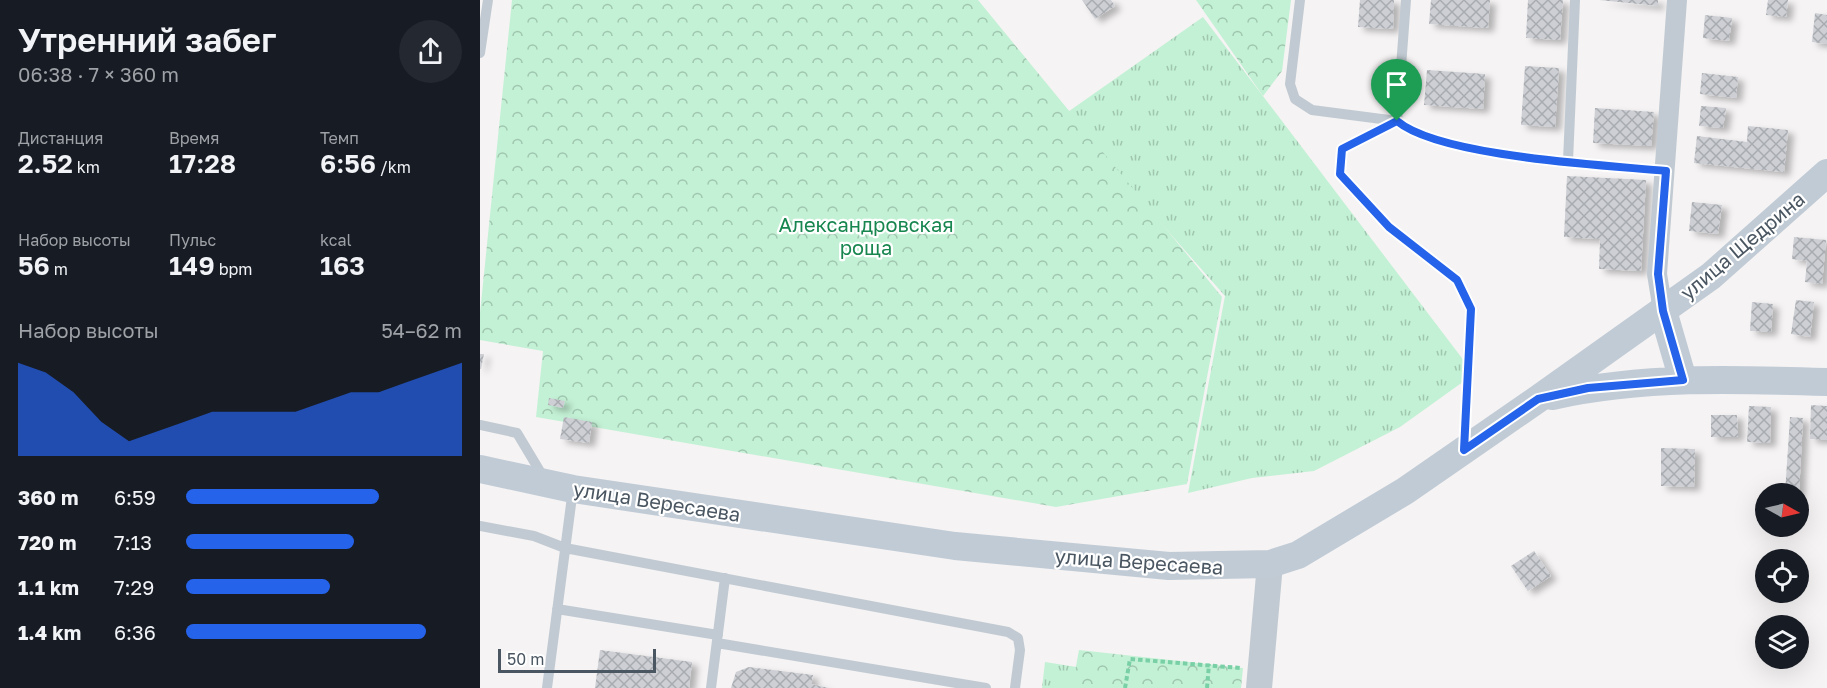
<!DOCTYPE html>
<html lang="ru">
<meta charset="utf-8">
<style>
:root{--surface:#171b24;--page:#242831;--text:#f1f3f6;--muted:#9ea1a6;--accent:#2563eb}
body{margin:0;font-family:"Golos Text",sans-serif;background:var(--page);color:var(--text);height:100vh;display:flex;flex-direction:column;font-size:22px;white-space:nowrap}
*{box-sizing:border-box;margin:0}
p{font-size:20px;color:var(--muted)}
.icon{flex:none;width:33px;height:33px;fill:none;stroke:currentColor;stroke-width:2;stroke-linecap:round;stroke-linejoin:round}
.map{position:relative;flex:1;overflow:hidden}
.sheet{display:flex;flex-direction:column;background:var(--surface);width:480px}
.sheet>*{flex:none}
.needle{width:39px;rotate:98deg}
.tools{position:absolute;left:1275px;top:483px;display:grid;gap:12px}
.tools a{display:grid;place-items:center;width:54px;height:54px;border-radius:50%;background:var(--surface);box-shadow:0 6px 24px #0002;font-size:30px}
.scale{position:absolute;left:18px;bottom:15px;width:158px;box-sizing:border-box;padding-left:6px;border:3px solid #4a5661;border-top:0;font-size:16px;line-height:21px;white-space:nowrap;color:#4a5661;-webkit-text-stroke:4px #fff;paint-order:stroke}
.pin{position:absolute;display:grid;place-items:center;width:51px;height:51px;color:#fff;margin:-62px -26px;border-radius:50% 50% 50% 0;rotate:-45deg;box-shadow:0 0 6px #0007}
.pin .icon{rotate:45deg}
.round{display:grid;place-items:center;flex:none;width:63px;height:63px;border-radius:32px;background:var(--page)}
.overview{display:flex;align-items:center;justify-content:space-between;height:102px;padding:0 18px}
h1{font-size:33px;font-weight:600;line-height:45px}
.stats{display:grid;grid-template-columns:repeat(3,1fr);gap:9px;height:102px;padding:6px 18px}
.stats div{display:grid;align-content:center}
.stats b{font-size:26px;font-weight:600}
.stats small{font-size:16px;font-weight:400}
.stats p{font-size:16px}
.chart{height:168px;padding:12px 18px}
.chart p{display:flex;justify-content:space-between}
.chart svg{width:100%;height:108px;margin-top:6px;fill:var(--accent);opacity:.7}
ul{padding:0 18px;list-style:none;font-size:20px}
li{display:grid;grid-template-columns:96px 72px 1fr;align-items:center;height:45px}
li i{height:15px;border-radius:8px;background:var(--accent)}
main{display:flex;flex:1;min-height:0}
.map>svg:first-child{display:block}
.grass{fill:url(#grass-tufts)}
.forest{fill:url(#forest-crowns)}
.building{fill:url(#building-cross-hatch);filter:url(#shadow)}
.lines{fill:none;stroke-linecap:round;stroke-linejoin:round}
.path{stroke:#7ad0a6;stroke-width:4;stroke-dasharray:4.5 3;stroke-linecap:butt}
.service{stroke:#c1cad2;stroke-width:10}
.minor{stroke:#c1cad2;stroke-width:20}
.tertiary{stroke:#c1cad2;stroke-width:26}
.secondary{stroke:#c1cbd6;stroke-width:28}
.route-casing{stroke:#fff;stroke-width:12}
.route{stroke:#2563eb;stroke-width:8}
.labels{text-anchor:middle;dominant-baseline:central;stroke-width:4.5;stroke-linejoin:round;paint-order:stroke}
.park-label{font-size:20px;fill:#17864f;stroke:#fff}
.street-label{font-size:20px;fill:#4a5661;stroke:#fff}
</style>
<main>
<section class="sheet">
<div class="overview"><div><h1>Утренний забег</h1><p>06:38 · 7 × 360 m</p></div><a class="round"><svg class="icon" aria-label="share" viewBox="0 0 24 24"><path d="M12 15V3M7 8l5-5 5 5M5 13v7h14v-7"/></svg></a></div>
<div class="stats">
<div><p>Дистанция</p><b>2.52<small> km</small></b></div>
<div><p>Время</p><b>17:28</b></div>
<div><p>Темп</p><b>6:56<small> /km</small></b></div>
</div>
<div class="stats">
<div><p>Набор высоты</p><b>56<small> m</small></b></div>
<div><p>Пульс</p><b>149<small> bpm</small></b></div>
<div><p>kcal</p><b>163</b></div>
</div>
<div class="chart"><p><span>Набор высоты</span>54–62 m</p>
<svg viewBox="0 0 160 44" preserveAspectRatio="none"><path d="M0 44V6L10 10L20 18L30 30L40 38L50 34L60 30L70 26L80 26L90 26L100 26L110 22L120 18L130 18L140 14L150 10L160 6V44z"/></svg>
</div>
<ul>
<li><b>360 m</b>6:59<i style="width:70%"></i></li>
<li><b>720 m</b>7:13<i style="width:61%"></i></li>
<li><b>1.1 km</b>7:29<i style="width:52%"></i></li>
<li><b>1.4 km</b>6:36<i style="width:87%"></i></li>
</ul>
</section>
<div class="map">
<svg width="1347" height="688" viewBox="0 0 1347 688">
<defs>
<pattern id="grass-tufts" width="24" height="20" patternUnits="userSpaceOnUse" patternTransform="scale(1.5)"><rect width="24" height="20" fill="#c3f1d5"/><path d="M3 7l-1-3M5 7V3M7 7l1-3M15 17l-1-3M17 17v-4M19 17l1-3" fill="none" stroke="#a0c6b0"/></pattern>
<pattern id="forest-crowns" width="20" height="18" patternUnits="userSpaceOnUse" patternTransform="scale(1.5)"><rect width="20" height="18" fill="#c3f1d5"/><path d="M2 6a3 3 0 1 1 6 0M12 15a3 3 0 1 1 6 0" fill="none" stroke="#a0c6b0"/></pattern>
<pattern id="building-cross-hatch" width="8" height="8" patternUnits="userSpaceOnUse" patternTransform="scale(1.5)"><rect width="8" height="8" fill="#cdcfd5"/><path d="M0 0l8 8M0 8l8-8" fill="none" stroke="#a8abb0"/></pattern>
<filter id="shadow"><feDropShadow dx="6" dy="4" stdDeviation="3" flood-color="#0004"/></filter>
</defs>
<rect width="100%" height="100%" fill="#f5f3f3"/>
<path class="grass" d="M723 17 994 374 920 427 834 471 772 478 708 493 745 296 585 114Z
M565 662 698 683V688H562Z"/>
<path class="forest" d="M32 0H498L742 297 707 484 576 507 56 417 63 351 0 340V313Z
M716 0H811L802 71 783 96Z
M599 650 763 668 761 688H592Z"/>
<path class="building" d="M602 0H631L635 6 615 19Z
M880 0H914L913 29 878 27Z
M951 0H1010L1008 28 949 24Z
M1048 0H1083L1080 40 1046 38Z
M1119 0H1178V6Z
M1288 0H1308L1306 17 1286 15Z
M1335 13 1347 15V44L1332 42Z
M1225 15 1252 18 1249 41 1223 38Z
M1045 66 1079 68 1075 127 1041 125Z
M947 70 1005 74 1003 109 944 105Z
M1222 73 1258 77 1256 98 1220 94Z
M1221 106 1246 108 1243 128 1219 126Z
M1115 108 1174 112 1171 146 1113 143Z
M1268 126 1308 130 1304 172 1214 163 1217 136 1267 142Z
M1087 176 1166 180 1161 271 1119 269 1120 239 1084 237Z
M1212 202 1242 205 1238 234 1209 231Z
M1314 237 1346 240 1342 284 1325 282 1327 261 1312 259Z
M1316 300 1334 302 1330 337 1311 334Z
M1272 302 1293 304 1291 332 1270 331Z
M0 354H4L1 369H0Z
M69 398 85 401 83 408 68 405Z
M1331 405 1347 406V440L1330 439Z
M1269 406 1291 407 1290 443 1267 442Z
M1231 415H1257L1258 437H1231Z
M84 417 112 422 109 443 80 439Z
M1310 417 1323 418 1319 494H1305Z
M1181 448 1215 449 1214 487 1181 486Z
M1054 551 1071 576 1048 591 1031 566Z
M120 650 212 662 209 688H115Z
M269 667 333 675 331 684 349 688H251L256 672Z"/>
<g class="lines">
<path class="path" d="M892 134 862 149 860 174 909 227 977 280 991 309 986 421
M645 688 650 659 760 668
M727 688 729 664"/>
<path class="service" d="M820 0 810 84 815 99 832 110 917 121
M926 0 917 121C961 157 1125 165 1186 171
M0 53 8 0
M1088 161 1095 0
M0 425 37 433 64 478
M0 526 54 536 85 548 528 632 538 638 540 650 535 688
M77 609 238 635
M237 643 506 688
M67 688 93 489
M231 688 245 578"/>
<path class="minor" d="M1183 311 1177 274 1197 0"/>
<path class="tertiary" d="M779 688 790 564"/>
<path class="secondary" d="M1183 311 1203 380
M1072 396C1163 376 1255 379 1347 382
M0 469 93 489 475 546 689 566 790 564 818 555 925 491 1058 399 1231 276 1347 173"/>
</g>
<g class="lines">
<g class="route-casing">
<path id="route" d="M917 121C960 157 1125 165 1186 171L1178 274 1183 311 1203 380 1108 388 1058 399 984 450 991 309 977 280 909 227 860 174 862 149Z"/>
</g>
<use href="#route" class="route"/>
</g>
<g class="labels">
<g class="park-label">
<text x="386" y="224">Александровская<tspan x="386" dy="23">роща</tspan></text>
</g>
<g class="street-label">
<text transform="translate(1262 245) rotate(-40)">улица Щедрина</text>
<text transform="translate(177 501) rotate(9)">улица Вересаева</text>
<text transform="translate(659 561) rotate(4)">улица Вересаева</text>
</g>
</g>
</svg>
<div class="tools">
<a><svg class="needle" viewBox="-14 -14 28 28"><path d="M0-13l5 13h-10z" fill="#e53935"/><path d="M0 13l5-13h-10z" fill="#9ea1a6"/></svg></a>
<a><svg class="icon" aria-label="locate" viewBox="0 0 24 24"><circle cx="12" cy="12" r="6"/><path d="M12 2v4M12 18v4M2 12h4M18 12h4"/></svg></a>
<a><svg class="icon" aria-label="layers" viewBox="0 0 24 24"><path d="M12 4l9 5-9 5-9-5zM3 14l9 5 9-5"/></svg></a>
</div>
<div class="scale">50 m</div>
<div class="pin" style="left:917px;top:121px;background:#1e9e55"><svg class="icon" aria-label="arrive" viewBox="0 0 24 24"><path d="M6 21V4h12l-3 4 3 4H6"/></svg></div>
</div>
</main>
